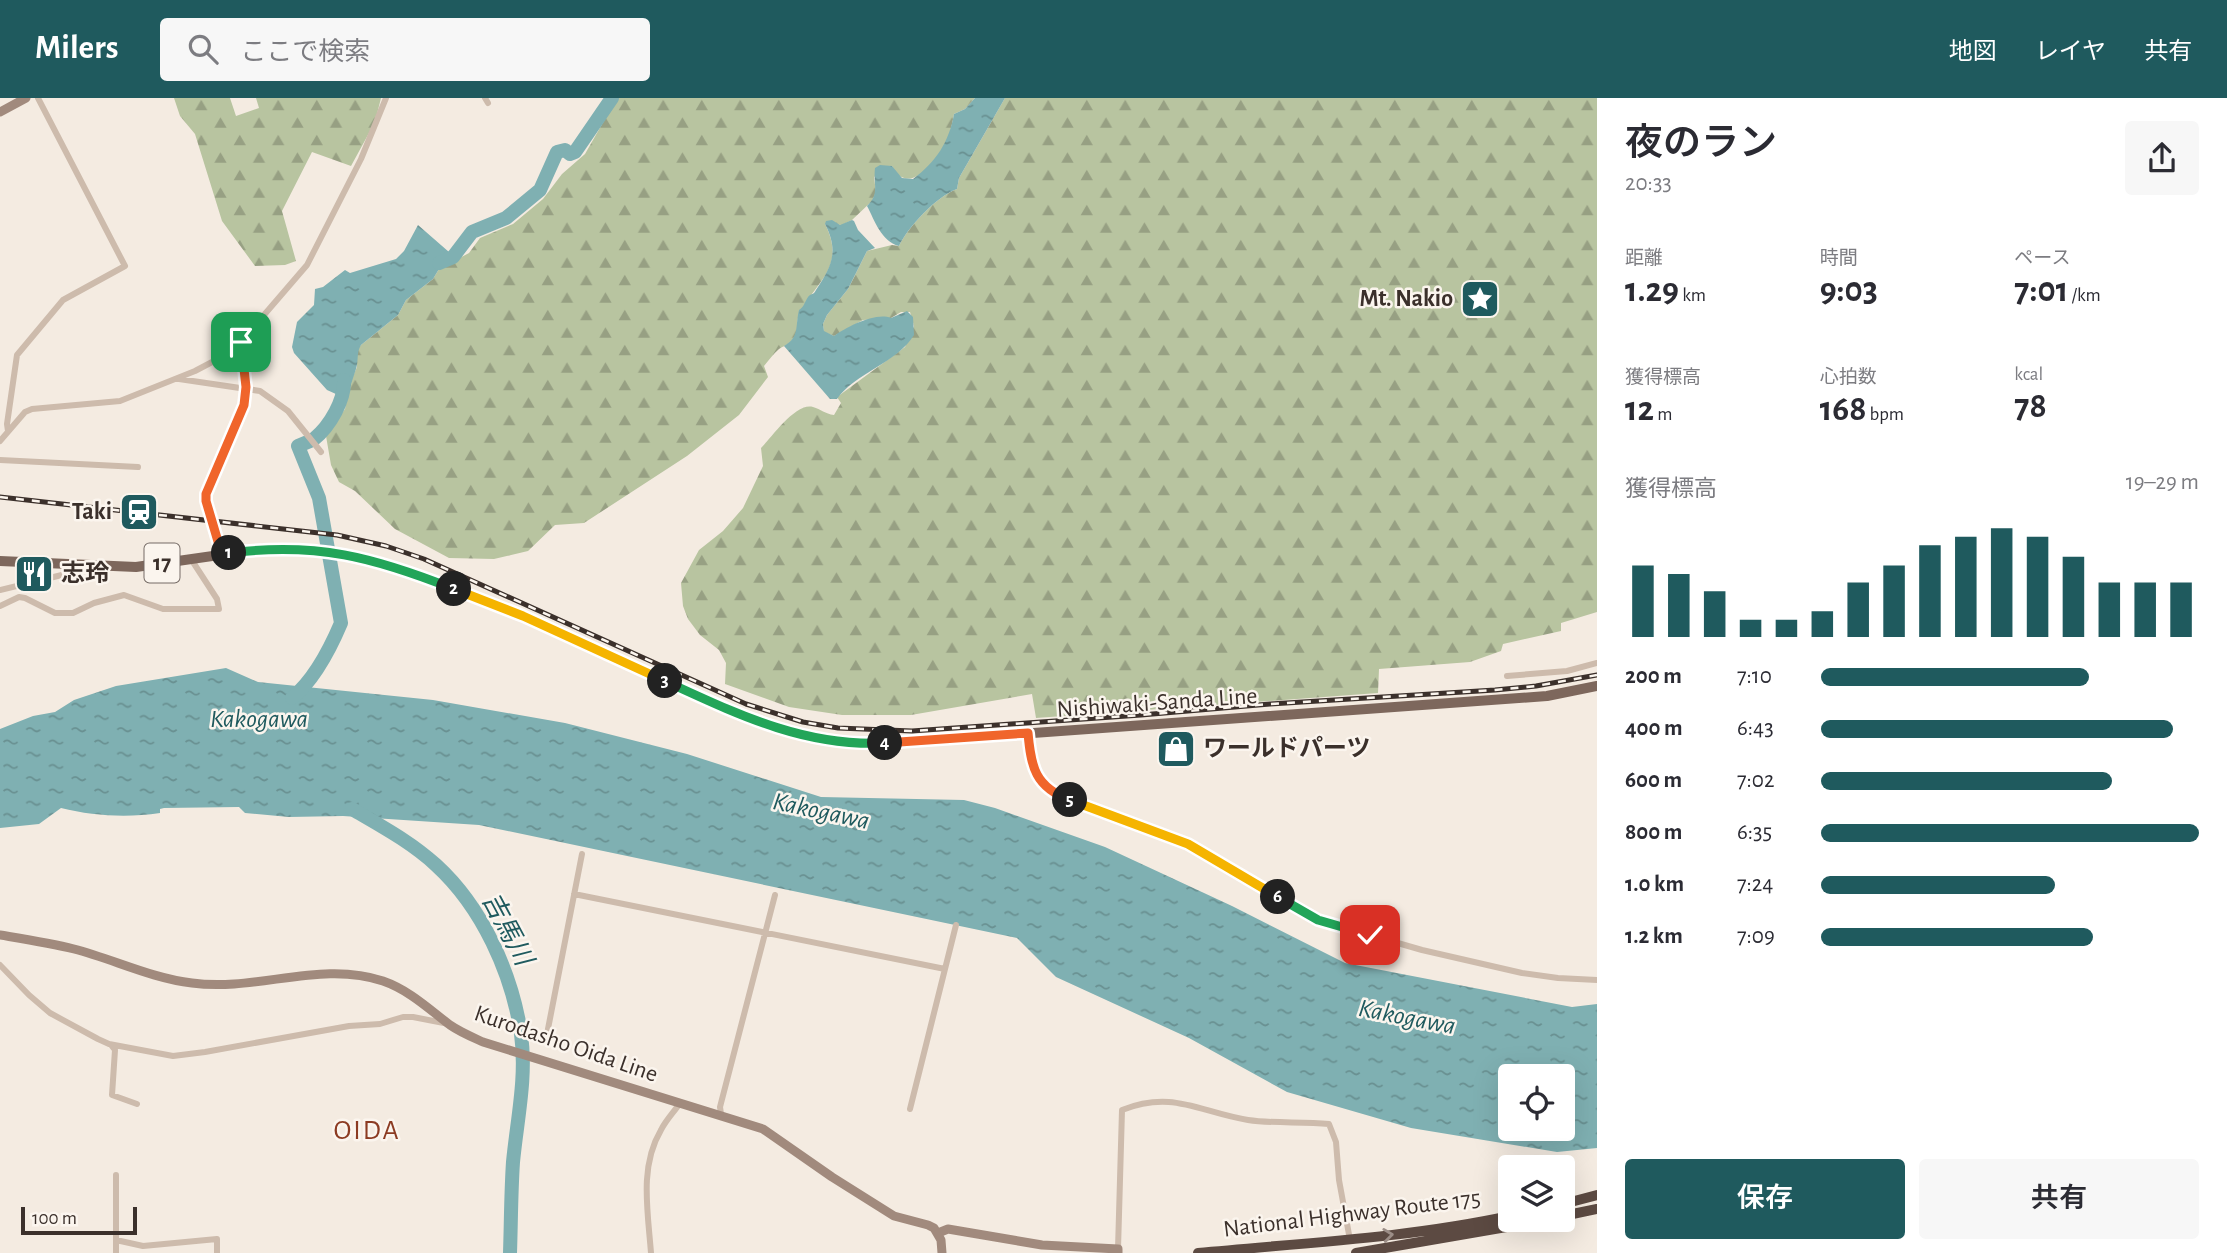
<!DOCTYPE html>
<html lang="ja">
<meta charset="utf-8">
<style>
:root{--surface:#fff;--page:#f7f7f7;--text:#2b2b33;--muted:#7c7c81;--accent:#1f5a5e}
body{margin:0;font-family:"Alegreya Sans","Noto Sans JP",sans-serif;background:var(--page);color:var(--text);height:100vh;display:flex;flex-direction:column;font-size:26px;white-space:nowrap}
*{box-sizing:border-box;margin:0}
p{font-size:23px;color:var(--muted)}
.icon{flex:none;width:38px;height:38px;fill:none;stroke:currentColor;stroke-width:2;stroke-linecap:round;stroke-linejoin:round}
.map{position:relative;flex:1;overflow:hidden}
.panel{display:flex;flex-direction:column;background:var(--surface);width:630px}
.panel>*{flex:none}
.controls{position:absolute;left:1498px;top:966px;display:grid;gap:14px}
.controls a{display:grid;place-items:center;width:77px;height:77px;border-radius:7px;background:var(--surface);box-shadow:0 7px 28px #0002;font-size:35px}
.scale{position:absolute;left:21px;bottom:18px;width:116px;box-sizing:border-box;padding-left:7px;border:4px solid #3b302b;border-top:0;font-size:19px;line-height:24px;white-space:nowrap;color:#3b302b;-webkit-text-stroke:5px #fbf5ee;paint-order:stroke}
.pin{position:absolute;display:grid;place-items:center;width:60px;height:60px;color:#fff;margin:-30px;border-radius:14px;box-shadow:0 4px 10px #0006}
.km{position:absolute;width:35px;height:35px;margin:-18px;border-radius:50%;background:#222;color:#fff;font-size:19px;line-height:35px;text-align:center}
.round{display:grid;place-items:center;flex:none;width:74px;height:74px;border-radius:7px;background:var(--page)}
.summary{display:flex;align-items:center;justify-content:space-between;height:119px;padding:0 28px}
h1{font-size:38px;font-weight:600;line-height:52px}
.figures{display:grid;grid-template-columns:repeat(3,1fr);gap:10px;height:119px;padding:7px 28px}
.figures div{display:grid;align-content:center}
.figures b{font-size:35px;font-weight:600}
.figures small{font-size:19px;font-weight:400}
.figures p{font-size:19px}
.chart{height:196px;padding:14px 28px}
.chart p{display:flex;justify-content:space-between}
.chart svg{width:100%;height:126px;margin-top:7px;stroke:var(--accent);stroke-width:6}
.button{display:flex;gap:14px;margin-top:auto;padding:14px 28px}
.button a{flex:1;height:80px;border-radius:7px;background:var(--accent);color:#fff;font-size:28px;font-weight:600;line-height:80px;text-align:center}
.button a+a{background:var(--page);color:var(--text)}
ul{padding:0 28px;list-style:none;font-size:23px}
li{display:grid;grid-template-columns:112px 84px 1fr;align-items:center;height:52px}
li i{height:18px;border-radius:9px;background:var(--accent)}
header{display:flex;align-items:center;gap:42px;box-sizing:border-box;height:98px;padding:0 35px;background:var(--accent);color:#fff}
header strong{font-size:33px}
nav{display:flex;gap:38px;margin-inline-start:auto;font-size:24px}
.search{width:490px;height:63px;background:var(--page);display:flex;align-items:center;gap:18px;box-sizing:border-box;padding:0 24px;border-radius:7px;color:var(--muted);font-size:26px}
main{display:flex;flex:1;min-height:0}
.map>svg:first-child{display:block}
.forest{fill:url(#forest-firs)}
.water{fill:url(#water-ripples);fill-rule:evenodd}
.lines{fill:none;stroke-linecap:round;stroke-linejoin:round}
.river{stroke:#7fb0b2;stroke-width:14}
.street{stroke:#cdbbac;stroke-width:6}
.secondary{stroke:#a18a7d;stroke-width:9}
.primary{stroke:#7d675c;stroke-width:10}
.highway{stroke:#5c4a42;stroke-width:10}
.rail-casing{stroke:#3b302b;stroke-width:5}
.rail{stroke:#fbf5ee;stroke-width:2.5;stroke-dasharray:8;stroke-linecap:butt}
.oneway{stroke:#9c8e87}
.split-1-casing{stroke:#fff;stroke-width:14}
.split-2-casing{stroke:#fff;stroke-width:14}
.split-3-casing{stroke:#fff;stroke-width:14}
.split-4-casing{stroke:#fff;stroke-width:14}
.split-5-casing{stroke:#fff;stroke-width:14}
.split-6-casing{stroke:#fff;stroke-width:14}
.split-7-casing{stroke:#fff;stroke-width:14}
.split-1{stroke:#f0652b;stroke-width:9}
.split-2{stroke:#22a559;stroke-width:9}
.split-3{stroke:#f5b400;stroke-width:9}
.split-4{stroke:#22a559;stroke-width:9}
.split-5{stroke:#f0652b;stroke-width:9}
.split-6{stroke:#f5b400;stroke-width:9}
.split-7{stroke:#22a559;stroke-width:9}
.labels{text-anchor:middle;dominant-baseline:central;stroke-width:5;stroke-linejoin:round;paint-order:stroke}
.shield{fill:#fbf5ee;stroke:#756b66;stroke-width:2}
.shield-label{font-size:23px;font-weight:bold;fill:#3b302b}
.poi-label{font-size:24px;font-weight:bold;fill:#3b302b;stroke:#fbf5ee;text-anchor:end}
.street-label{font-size:24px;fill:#3b302b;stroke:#fbf5ee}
.water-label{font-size:26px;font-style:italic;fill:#1f5a5e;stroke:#fbf5ee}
.quarter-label{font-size:28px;letter-spacing:2px;fill:#8c3b22;stroke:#fbf5ee}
</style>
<header>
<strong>Milers</strong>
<div class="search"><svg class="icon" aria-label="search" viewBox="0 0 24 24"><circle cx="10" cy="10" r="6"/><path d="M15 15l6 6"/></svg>ここで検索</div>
<nav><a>地図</a><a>レイヤ</a><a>共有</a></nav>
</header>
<main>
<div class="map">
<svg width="1597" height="1155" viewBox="0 0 1597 1155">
<defs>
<pattern id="forest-firs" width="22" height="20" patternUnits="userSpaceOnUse" patternTransform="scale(1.75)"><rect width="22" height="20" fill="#b8c4a0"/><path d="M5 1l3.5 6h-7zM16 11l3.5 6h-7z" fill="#97a083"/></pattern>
<pattern id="water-ripples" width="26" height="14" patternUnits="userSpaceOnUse" patternTransform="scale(1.75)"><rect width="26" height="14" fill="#7fb0b2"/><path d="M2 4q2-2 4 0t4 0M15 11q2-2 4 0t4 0" fill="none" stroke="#699091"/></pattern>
</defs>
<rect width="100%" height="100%" fill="#f4ebe1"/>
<path class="forest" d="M174 0H230L236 18 259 10 256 0H381L375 24 351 68 312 54 282 113 296 163 285 167 255 168 222 123 195 36 180 18Z
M617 0H975L965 11 954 16C952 28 948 43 942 53 930 71 906 96 892 68L874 79 876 94 872 103 852 122 842 127 825 126C847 170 816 182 799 217 795 226 800 234 792 242 789 247 783 248 779 251 773 256 769 262 764 268L768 279 739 317 687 358 584 425 555 427 528 453 494 461 449 460 395 431 355 393 339 384 331 367 326 338 345 311 350 285 357 269V251L361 247 398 217 406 202 433 181 439 171 469 155 480 140 513 126 543 101 562 76 585 56Z
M1005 0H1597V514L1561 525V533L1503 546 1501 553 1470 564 1379 571 1378 595 1036 620 1032 596 911 617H842L789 609 725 586 726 565 719 552 700 537 688 521 683 508 681 485 699 452 723 433 743 410 763 368 761 350C772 339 796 304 813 309 821 311 825 316 834 317L841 305 837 299 905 249 914 228 910 214H901L891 220 863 222 834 238 824 234 823 226 827 217 848 191 867 153 892 147 899 148C908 129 937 98 957 91L959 80Z"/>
<path class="water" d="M975 0H1005L959 80 957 91C937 98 908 129 899 148 881 143 875 123 867 108 880 96 873 86 875 70L880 67 892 68 902 80 913 81C936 64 949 44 954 16L965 11Z
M832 122 840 127 852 122 854 123 858 132 875 150 867 153 848 191 827 217 823 226 824 233 834 238C847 229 875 214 891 220L907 213 913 219 914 237C897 265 855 275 837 301H830L784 248C800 239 795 228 799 212 804 209 804 205 808 199 812 194 813 198 816 192 832 168 839 153 825 126L826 123Z
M418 127 457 161 439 171 433 181 406 202 398 217 361 247C356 255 359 262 356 271 353 281 349 290 347 301L327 292 294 255 292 249 297 224 314 207 315 191 323 189 345 172 350 175 396 161 404 153Z
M226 570 258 584 433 602 565 625 687 656 821 699 964 702 995 710 1105 749 1232 808 1345 865 1572 909 1597 906V1050L1557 1054 1411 1030 1287 994 1189 940 1056 879 1017 840 479 727 343 718 289 719 245 715 239 709 164 710 160 711V715C127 720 93 718 61 710L39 726 0 730V631L33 618 55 614 74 602 116 588ZM1510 978H1563V1031H1510Z"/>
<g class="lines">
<path class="river" d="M439 165 453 159 472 134 506 120 540 92 557 54 565 52 570 56 575 54 612 0
M314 341C330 328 345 302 344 282
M292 600C314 582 330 551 341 525L319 400 298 348 310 343
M352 711C381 728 411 744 436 767 482 809 512 875 521 936 527 979 517 1022 513 1064 511 1094 511 1125 510 1155"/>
<path class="street" d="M485 0 488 5
M179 281 260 293 288 313 321 354
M8 333 7 326 17 257 63 202 125 168 38 0
M0 343 25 314 32 311 120 303 195 273 233 253 307 167 361 61 386 0
M0 362 138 369
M222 457 206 403V396L244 307 246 289 241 244
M0 492 70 475 81 468
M0 508 19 499 25 500 55 515H73L94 505 124 497 163 511H219L217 501 191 461
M1507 578 1567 573 1597 565
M1028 635C1030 659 1033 682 1055 696L1188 746 1318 822 1422 852 1522 875 1558 880 1597 882
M574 796 945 871
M0 867 29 897 50 915 98 941 109 946 173 958 205 954 349 928 380 926 403 919H413L449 926
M547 936 582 756
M111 947 115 952 112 997 137 1006
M910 1011 956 827
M721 1016 720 1009 775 797
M116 1077V1155
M116 1142 143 1148 217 1141V1155
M1118 1151 1122 1012C1173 992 1199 1014 1248 1022 1275 1026 1302 1023 1329 1026L1336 1044 1339 1082 1350 1142
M651 1155C648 1114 639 1069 661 1032 666 1022 674 1014 680 1005"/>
<path class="secondary" d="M0 14 26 0
M0 837C24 841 50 845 74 851 113 861 151 880 192 885 256 894 321 862 383 883 409 892 429 911 450 927 460 934 472 939 483 944L763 1031 832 1079 894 1118 928 1127 934 1130 941 1142 942 1155
M938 1135 948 1131 1042 1147 1118 1151V1155"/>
<path class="primary" d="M0 463 136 469 268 450 324 452 355 458 405 472 510 512 751 622 797 636 843 644 878 645 937 642 1547 598 1597 588"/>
<path class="highway" d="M1563 1106 1597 1097
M1563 1118 1597 1111
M1198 1155C1302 1145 1408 1140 1510 1118
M1356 1155 1547 1122"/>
<g class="rail-casing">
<path id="rail" d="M0 399 337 437 386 448 424 461 746 606 803 624 838 630 912 633 1141 617 1270 606 1495 592 1536 588 1597 577"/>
</g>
<use href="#rail" class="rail"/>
</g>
<defs><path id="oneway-chevron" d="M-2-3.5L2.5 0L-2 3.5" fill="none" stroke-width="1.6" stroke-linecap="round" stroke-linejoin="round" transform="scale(1.75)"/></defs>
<use class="oneway" href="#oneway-chevron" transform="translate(1388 1137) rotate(-7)"/>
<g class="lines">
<g class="split-1-casing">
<path id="split-1" d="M229 455 222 457 206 403V396L244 307 246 289 241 244"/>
</g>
<g class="split-2-casing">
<path id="split-2" d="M229 455C317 444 373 459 454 491"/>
</g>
<g class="split-3-casing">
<path id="split-3" d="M454 491 523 518 665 583"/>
</g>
<g class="split-4-casing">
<path id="split-4" d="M665 583C737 616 804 649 885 645"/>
</g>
<g class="split-5-casing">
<path id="split-5" d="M885 645 1028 635C1031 669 1035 689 1070 702"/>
</g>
<g class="split-6-casing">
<path id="split-6" d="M1070 702 1188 746 1278 799"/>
</g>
<g class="split-7-casing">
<path id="split-7" d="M1278 799 1318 822 1370 837"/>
</g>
<use href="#split-1" class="split-1"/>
<use href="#split-2" class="split-2"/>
<use href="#split-3" class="split-3"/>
<use href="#split-4" class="split-4"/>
<use href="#split-5" class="split-5"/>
<use href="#split-6" class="split-6"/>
<use href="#split-7" class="split-7"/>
</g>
<defs>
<g id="sight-square" transform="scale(2.0125)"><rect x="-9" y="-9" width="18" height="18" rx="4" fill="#1f5a5e" stroke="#fbf5ee"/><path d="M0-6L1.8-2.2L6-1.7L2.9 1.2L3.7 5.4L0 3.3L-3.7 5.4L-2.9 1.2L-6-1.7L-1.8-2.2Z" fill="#fff"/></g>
<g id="station-square" transform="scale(2.0125)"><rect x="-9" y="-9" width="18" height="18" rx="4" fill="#1f5a5e" stroke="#fbf5ee"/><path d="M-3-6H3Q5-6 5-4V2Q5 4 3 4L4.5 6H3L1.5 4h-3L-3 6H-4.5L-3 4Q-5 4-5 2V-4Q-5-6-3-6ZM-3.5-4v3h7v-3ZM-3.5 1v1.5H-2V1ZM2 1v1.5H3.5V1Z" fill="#fff"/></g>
<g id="restaurant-square" transform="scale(2.0125)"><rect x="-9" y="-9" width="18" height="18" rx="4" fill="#1f5a5e" stroke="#fbf5ee"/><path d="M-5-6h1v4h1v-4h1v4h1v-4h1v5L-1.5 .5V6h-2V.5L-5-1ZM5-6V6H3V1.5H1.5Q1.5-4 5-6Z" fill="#fff"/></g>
<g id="shop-square" transform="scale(2.0125)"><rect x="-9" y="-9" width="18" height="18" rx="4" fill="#1f5a5e" stroke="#fbf5ee"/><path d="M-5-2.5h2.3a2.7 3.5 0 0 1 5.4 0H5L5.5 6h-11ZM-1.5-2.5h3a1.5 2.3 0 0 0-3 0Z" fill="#fff"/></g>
</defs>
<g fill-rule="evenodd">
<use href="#sight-square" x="1480" y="201"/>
<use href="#station-square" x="139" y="414"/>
<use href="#restaurant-square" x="34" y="476"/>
<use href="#shop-square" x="1176" y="651"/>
</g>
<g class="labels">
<rect class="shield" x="144.5" y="445.5" width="35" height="39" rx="5"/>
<g class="shield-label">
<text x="162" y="465">17</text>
</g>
<g class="poi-label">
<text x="1453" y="201">Mt. Nakio</text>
<text x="112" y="414">Taki</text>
<text x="61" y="476" text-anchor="start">志玲</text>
<text x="1203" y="651" text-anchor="start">ワールドパーツ</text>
</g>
<g class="street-label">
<text transform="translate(1157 605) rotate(-4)">Nishiwaki-Sanda Line</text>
<text transform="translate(566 946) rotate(19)">Kurodasho Oida Line</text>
<text transform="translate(1352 1116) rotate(-7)">National Highway Route 175</text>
</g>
<g class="water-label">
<text x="259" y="621">Kakogawa</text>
<text transform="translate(821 713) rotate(12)">Kakogawa</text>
<text transform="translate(507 831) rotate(62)">吉馬川</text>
<text transform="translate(1407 919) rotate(11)">Kakogawa</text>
</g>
<g class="quarter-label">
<text x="367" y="1033">OIDA</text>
</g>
</g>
</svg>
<div class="controls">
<a><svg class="icon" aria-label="locate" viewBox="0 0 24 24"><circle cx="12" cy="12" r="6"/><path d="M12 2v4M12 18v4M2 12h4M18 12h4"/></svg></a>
<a><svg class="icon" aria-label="layers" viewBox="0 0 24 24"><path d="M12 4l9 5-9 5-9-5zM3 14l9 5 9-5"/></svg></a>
</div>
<div class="scale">100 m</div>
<div class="pin" style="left:241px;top:244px;background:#1e9e55"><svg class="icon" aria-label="arrive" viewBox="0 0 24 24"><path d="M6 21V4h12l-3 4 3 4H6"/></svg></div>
<div class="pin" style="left:1370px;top:837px;background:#d93025"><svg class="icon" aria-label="check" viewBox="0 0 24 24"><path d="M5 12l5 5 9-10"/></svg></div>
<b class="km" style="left:229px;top:455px">1</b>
<b class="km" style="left:454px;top:491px">2</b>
<b class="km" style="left:665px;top:583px">3</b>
<b class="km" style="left:885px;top:645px">4</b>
<b class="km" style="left:1070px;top:702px">5</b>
<b class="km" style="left:1278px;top:799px">6</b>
</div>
<section class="panel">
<div class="summary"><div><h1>夜のラン</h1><p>20:33</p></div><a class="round"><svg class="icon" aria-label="share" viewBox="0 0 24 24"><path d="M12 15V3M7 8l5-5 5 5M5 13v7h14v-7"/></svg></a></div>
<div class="figures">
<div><p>距離</p><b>1.29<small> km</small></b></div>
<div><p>時間</p><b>9:03</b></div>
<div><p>ペース</p><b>7:01<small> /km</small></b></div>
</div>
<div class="figures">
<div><p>獲得標高</p><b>12<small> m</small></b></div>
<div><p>心拍数</p><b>168<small> bpm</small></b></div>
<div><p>kcal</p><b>78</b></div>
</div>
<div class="chart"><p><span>獲得標高</span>19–29 m</p>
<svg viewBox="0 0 160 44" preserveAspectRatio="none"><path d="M5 44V19M15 44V22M25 44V28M35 44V38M45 44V38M55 44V35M65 44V25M75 44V19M85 44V12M95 44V9M105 44V6M115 44V9M125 44V16M135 44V25M145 44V25M155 44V25"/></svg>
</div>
<ul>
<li><b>200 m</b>7:10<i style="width:71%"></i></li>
<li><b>400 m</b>6:43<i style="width:93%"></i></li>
<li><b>600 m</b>7:02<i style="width:77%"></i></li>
<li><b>800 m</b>6:35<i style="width:100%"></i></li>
<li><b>1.0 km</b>7:24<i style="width:62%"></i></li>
<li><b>1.2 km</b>7:09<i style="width:72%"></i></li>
</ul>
<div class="button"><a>保存</a><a>共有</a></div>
</section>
</main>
